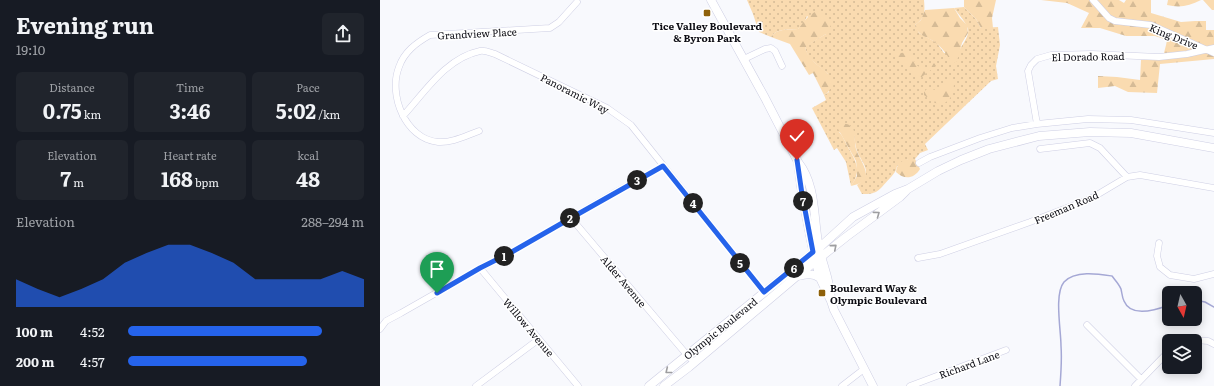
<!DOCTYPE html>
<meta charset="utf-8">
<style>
:root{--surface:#171b24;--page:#20242c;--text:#f1f3f6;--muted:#9ea1a6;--accent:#2563eb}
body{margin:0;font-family:Literata,serif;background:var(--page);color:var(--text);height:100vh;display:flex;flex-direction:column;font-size:15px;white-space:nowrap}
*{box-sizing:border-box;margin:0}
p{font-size:13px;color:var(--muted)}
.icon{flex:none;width:22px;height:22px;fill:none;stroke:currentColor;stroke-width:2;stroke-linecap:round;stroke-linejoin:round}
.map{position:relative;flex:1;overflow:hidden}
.drawer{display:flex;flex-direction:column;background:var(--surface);width:380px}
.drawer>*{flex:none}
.needle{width:26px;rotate:172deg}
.buttons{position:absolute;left:782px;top:286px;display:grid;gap:8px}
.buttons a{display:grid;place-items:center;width:40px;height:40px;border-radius:6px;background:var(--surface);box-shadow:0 2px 10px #0003;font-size:20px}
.pin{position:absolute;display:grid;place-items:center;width:34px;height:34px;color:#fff;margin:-41px -17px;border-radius:50% 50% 50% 0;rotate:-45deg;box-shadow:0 0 4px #0007}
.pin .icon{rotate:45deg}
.km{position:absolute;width:20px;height:20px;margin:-10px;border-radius:50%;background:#222;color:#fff;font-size:11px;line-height:20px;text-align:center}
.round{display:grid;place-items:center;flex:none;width:42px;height:42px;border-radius:6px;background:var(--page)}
.head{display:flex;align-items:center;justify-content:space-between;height:68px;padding:0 16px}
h1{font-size:22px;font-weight:700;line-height:30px}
.figures{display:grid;grid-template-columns:repeat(3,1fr);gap:6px;height:68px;padding:4px 16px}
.figures div{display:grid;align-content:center;border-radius:6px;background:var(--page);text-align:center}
.figures b{font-size:20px;font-weight:700}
.figures small{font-size:11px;font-weight:400}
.figures p{font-size:11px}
.chart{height:112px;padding:8px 16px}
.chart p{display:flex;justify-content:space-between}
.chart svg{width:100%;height:72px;margin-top:4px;fill:var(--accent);opacity:.7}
ul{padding:0 16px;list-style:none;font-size:13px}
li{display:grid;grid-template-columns:64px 48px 1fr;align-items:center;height:30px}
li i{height:10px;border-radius:5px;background:var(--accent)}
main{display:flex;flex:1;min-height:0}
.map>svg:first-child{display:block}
.grass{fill:url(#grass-dots)}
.forest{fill:url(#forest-firs)}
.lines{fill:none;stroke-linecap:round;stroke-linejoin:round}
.stream{stroke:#a5a8d5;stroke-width:1.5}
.street-casing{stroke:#cecfe4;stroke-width:7}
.secondary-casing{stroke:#cecfe4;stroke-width:9}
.street{stroke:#fff;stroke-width:6}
.secondary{stroke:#fff;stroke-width:8}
.oneway{stroke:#9e9ea1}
.route-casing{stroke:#fff;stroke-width:8}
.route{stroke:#2563eb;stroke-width:5}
.poi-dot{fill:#8f610a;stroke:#fff;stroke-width:1.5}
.labels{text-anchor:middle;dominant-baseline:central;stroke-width:3;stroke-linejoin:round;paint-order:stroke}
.poi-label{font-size:10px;font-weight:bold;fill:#0d0d14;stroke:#fff}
.street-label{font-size:10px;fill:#0d0d14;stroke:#fff}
</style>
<main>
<section class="drawer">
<div class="head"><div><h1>Evening run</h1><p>19:10</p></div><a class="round"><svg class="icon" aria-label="share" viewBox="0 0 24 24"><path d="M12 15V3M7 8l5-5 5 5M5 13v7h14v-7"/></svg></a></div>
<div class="figures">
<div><p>Distance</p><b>0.75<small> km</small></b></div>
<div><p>Time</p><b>3:46</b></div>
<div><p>Pace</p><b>5:02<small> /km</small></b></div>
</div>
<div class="figures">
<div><p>Elevation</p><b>7<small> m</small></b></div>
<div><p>Heart rate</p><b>168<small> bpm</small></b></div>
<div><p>kcal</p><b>48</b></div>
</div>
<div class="chart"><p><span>Elevation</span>288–294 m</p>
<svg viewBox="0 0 160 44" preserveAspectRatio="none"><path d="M0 44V27L10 33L20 38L30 33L40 27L50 17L60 11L70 6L80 6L90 11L100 17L110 27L120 27L130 27L140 27L150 22L160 27V44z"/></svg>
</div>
<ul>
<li><b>100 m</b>4:52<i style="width:82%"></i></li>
<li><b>200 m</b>4:57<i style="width:76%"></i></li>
</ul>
</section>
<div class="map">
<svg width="834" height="386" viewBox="0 0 834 386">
<defs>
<pattern id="grass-dots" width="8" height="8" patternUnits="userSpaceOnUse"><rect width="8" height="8" fill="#fadbb0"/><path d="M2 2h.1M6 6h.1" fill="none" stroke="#d5bb96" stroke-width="1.8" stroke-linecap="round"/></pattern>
<pattern id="forest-firs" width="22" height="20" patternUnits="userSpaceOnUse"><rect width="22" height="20" fill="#fadbb0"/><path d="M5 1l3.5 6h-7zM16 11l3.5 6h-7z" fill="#d5bb96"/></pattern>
</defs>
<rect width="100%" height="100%" fill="#f8f9fd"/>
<path class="grass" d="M367 0H544C545 12 545 18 535 25L539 33 557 43 564 53 579 51C582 45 587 39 588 33 590 26 578 14 574 8L584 7 596 19 601 28 618 27 620 45 616 66 618 79 611 81 545 144 548 150 540 153 535 159H528L517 166C516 172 514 173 511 177 500 188 499 195 482 194L477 185C494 173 483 165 477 151 475 146 475 140 474 135L459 132C463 136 464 140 467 145 475 161 483 169 471 186L466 162 457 148 454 150 432 108 446 100 444 95 449 92 448 74 429 58 425 48 427 45 446 34 427 16 424 23 418 29C408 30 397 28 391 37L379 32 373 14Z"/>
<path class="forest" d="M584 0H616L612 18 613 28H601L596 19 584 7Z
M633 0H739L744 3 746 0H771V13L801 22 815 21H826V30H834V59L780 64 777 93 748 92 735 86 718 88V76L737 77 760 80 761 60 783 58C784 51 786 47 787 40L775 36H746L720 28H701L709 13 687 3 661 0Z
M788 0H821C809 6 800 8 787 5Z
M823 0H834V10H832Z
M574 8 580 18 587 25 588 33 582 43 577 61 573 64C568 57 563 48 556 43 549 37 537 36 535 25L541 20 545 10Z
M435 12H441L447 17 451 25 446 34 428 45 425 48C427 52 428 56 431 59 436 65 443 68 448 74 454 81 452 91 444 95L433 73 429 75 410 44 391 37C397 28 408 30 418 29 424 22 427 16 435 12Z
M515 52 521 53 531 52 536 65 543 69 554 63 556 66 539 79 536 78C529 61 520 66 512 53Z
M566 79 572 80 575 89 569 100 563 104 555 103 544 95V92L547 89 558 90 563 86Z
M463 123C466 124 469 124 472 127 476 132 474 142 476 149 480 162 499 181 471 186L477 176V169L476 161 457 127Z
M528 159H535L540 169C534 179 524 180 516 172 517 164 520 161 528 159Z"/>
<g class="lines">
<path class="stream" d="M815 300 825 302 834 307
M680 386C681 373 682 359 681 346 681 330 674 294 684 282 695 270 719 274 732 276 735 280 739 284 741 289 742 293 742 297 744 301 751 318 776 310 789 305"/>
<g class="street-casing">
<path id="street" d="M713 0 729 18 735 21 771 25 834 53
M364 59 385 49 391 48 395 51 402 66
M23 116C45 92 66 58 100 51 105 50 111 53 115 54L227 108 251 125 384 292
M657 124 648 71 651 65 657 59 671 55 712 54 779 57 807 54 834 48
M99 131C85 136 72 143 58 142 25 139 8 94 19 67 24 52 36 43 50 35L170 28 179 22 197 2
M660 149 710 143 720 148 747 177
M539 163 550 157 600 138 632 128 657 124 708 119 751 120 834 133
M191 218 307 355 314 362
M779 243 777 256 780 267 790 275 814 279 834 274
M538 258 560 254 650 222 710 199 747 177 760 175 834 188
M100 268 198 386
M707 325 761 379
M0 329 6 321 21 313 100 268 130 253 234 193 283 166
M799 341 802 339 828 341 834 344
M96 386 159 339
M462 386 484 369
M530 386 626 350
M755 386 789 351"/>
</g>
<g class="secondary-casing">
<path id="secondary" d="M331 0 385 98 418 162C437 186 433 219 439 248 443 266 451 283 451 301
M418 163 422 194 433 251 440 278 451 301 454 310 493 386
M418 276C426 274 433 273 440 278
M269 386 439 248 473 217 515 194 528 189 558 171 581 160 609 149 659 136 710 132 751 133 834 148
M284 386 309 367 417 276 466 237 520 197 526 191"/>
</g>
<use href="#street" class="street"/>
<use href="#secondary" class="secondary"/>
</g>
<defs><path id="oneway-chevron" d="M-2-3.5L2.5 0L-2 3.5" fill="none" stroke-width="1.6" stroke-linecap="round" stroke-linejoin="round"/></defs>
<g class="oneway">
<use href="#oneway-chevron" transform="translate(497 214) rotate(-36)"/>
<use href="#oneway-chevron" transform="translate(454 247) rotate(-40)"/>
<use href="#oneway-chevron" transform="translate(288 371) rotate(141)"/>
</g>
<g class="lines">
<g class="route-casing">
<path id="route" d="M57 293 100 268 130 253 191 218 283 166 384 292 433 252 422 194 417 160"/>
</g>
<use href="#route" class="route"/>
</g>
<g class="poi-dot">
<rect x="323" y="9" width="8" height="8" rx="2"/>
<rect x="438" y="289" width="8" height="8" rx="2"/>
</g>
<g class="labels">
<g class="poi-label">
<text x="327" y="25">Tice Valley Boulevard<tspan x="327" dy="12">&amp; Byron Park</tspan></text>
<text x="450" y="287" text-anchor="start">Boulevard Way &amp;<tspan x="450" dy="12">Olympic Boulevard</tspan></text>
</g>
<g class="street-label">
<text transform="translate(97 33) rotate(-3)">Grandview Place</text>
<text transform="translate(794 36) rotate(22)">King Drive</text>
<text transform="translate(708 56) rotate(-1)">El Dorado Road</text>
<text transform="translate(195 93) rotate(27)">Panoramic Way</text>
<text transform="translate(686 207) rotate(-23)">Freeman Road</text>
<text transform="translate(244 281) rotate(50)">Alder Avenue</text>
<text transform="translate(149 327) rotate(50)">Willow Avenue</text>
<text transform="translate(340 328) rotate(-39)">Olympic Boulevard</text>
<text transform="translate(589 364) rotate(-20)">Richard Lane</text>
</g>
</g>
</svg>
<div class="buttons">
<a><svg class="needle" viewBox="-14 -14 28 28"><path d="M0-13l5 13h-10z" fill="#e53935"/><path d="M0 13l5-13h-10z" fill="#9ea1a6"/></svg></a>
<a><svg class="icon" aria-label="layers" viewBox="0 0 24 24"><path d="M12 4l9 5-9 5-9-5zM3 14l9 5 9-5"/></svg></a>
</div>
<div class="pin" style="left:57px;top:293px;background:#1e9e55"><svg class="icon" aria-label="arrive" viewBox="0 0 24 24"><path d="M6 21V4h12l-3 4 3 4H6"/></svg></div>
<div class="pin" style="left:417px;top:160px;background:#d93025"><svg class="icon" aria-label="check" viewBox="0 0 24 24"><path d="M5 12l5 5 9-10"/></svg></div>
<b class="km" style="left:124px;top:256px">1</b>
<b class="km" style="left:190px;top:218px">2</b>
<b class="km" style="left:257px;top:180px">3</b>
<b class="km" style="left:313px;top:203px">4</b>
<b class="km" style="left:360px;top:263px">5</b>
<b class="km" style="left:414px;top:268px">6</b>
<b class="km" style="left:423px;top:201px">7</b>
</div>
</main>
